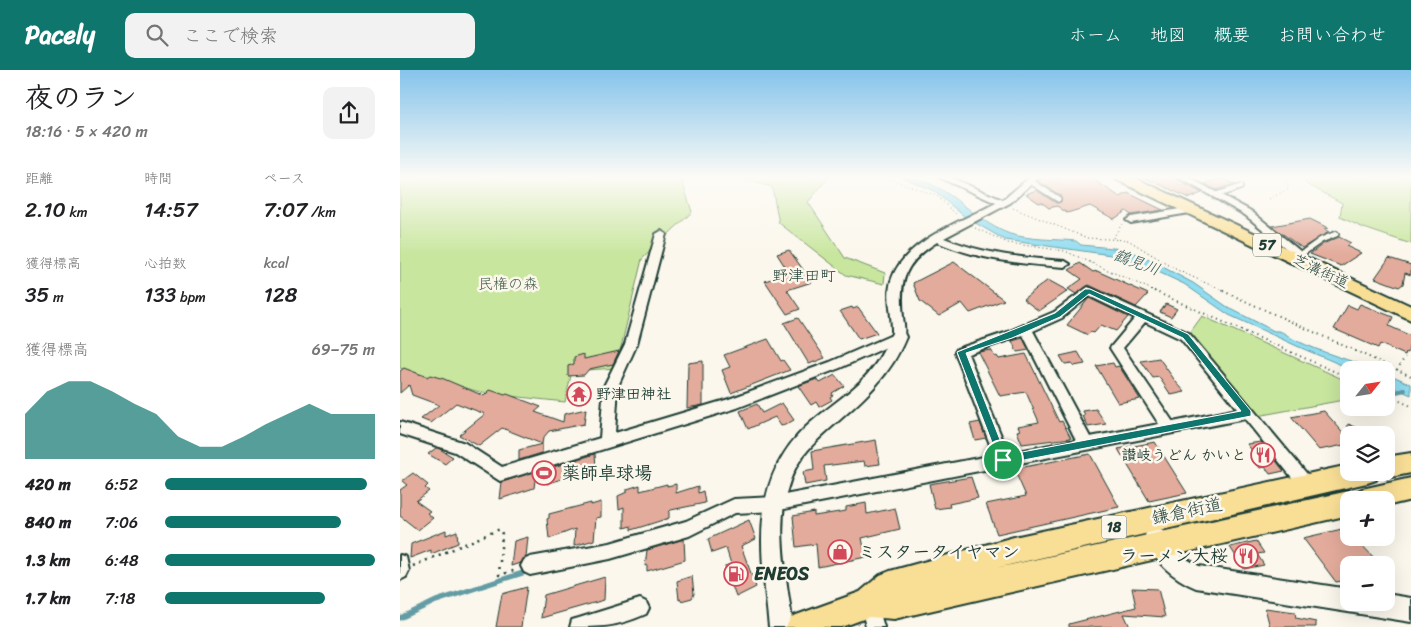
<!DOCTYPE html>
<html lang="ja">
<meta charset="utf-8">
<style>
:root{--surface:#fff;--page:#f2f2f2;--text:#202124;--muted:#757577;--accent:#0f766e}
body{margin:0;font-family:Sriracha,"Klee One",sans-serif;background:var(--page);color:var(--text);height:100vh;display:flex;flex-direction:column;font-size:19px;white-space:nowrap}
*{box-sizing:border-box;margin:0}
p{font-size:16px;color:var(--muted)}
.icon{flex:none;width:28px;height:28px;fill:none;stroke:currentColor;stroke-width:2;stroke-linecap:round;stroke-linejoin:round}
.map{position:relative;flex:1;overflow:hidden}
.panel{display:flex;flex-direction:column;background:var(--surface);width:400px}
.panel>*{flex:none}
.needle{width:32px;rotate:60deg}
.tools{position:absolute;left:940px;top:291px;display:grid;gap:10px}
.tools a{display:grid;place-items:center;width:55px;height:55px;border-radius:10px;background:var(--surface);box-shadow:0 5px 20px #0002;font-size:25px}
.pin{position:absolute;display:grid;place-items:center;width:42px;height:42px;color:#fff;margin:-21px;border:2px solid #fff;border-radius:50%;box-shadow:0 1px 5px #0007}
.round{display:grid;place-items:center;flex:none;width:52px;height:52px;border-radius:10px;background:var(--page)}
.overview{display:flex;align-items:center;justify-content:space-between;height:85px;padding:0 25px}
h1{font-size:28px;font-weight:600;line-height:38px}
.figures{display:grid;grid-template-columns:repeat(3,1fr);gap:8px;height:85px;padding:5px 25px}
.figures div{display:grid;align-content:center}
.figures b{font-size:21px;font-weight:600}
.figures small{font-size:14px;font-weight:400}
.figures p{font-size:14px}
.chart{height:140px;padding:10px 25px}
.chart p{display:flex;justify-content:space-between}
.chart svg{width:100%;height:90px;margin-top:5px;fill:var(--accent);opacity:.7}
ul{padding:0 25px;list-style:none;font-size:16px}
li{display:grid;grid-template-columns:80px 60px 1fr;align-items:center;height:38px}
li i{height:12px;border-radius:6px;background:var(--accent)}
header{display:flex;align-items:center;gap:30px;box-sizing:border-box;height:70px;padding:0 25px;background:var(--accent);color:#fff}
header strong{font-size:24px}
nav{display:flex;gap:28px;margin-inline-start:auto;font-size:18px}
.search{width:350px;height:45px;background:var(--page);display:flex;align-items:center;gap:12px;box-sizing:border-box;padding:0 18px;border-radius:10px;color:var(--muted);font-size:19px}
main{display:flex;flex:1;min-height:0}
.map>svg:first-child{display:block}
.green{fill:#c8e69e;stroke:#749269}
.water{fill:#90dcf0;stroke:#639ca5}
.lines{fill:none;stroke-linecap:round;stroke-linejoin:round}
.stream-far2{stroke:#639ca5;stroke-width:3}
.stream-far1{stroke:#639ca5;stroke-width:4}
.stream{stroke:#639ca5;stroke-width:5}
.building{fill:#e3ab9b;stroke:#1f3d34}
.service-casing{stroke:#1f3d34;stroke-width:8}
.minor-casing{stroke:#1f3d34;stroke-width:4}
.tertiary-casing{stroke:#1f3d34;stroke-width:4}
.primary-casing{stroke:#1f3d34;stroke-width:4}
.path-far2{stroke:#1f3d34;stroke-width:1;stroke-dasharray:1 3;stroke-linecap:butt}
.path-far1{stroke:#1f3d34;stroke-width:2;stroke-dasharray:1 4;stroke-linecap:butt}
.path{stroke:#1f3d34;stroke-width:2.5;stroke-dasharray:2 5;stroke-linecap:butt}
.service{stroke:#fbf7ec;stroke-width:5}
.minor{fill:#fbf7ec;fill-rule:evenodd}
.tertiary{fill:#fbf7ec;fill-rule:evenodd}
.primary{fill:#f9df96;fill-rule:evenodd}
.route{fill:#0f766e;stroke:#fff;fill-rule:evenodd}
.labels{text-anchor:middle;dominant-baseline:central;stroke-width:5;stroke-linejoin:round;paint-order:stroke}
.shield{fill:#fbf7ec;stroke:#61756b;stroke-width:1}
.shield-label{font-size:14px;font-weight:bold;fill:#1f3d34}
.street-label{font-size:15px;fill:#1f3d34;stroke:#fbf7ec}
.park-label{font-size:15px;fill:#415f49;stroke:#fbf7ec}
.poi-label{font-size:15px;font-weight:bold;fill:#1f3d34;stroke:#fbf7ec;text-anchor:start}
.water-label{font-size:16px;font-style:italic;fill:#365d5a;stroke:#fbf7ec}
.neighbourhood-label{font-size:16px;fill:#1f3d34;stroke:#fbf7ec}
.near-poi-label{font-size:18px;font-weight:bold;fill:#1f3d34;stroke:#fbf7ec;text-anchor:start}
.near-street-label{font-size:18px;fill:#1f3d34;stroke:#fbf7ec}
</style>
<header>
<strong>Pacely</strong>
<div class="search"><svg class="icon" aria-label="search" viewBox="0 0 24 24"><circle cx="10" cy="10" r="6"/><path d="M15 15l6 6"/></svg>ここで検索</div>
<nav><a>ホーム</a><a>地図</a><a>概要</a><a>お問い合わせ</a></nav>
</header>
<main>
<section class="panel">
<div class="overview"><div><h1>夜のラン</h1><p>18:16 · 5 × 420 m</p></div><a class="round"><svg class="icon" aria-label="share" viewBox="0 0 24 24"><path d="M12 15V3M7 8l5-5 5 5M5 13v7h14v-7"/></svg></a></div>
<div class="figures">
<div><p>距離</p><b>2.10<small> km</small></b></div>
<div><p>時間</p><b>14:57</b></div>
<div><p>ペース</p><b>7:07<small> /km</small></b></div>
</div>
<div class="figures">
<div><p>獲得標高</p><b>35<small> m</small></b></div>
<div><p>心拍数</p><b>133<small> bpm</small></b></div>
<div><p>kcal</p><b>128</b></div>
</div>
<div class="chart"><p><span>獲得標高</span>69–75 m</p>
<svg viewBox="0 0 160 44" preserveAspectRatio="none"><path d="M0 44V22L10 11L20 6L30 6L40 11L50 17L60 22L70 33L80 38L90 38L100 33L110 27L120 22L130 17L140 22L150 22L160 22V44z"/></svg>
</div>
<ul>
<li><b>420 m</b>6:52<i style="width:96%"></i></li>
<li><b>840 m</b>7:06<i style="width:84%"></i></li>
<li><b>1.3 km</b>6:48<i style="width:100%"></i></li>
<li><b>1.7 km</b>7:18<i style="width:76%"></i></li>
</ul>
</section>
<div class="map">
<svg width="1011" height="557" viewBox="0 0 1011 557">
<rect width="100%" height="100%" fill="#fbf7ec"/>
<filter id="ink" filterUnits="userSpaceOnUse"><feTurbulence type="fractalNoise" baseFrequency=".02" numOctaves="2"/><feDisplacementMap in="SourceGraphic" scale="10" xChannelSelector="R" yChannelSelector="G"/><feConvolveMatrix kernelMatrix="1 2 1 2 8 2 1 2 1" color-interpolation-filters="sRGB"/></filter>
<g filter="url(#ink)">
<path class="green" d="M0 107H281L292 142 242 189 216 298 172 301 165 332 83 323 0 298Z
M335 107H429L408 132 445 188 485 203 484 214 446 205 379 153 372 117Z
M906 107H1011V174L964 158 940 147 942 133 905 113Z
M802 246 949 312V329L857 346 789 264Z"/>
<path class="water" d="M502 107C544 107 572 151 610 164 630 170 655 169 676 171L681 175 723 179 740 185 793 213 829 238 874 261C883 260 887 266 895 270 923 283 949 290 978 300H953L899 277 829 245 784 214 739 193 711 185 605 170 565 147 534 121Z
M986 303 1011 314V325L986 314Z"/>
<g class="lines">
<path class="stream-far2" d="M910 188 932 200"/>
<path class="stream-far1" d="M992 323 1005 320"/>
<path class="stream" d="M0 548 36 531 129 501"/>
</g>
<path class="building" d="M641 107H651L655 110 664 107H690L720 127 728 123 763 140 731 145 726 141 714 149 690 136 667 143 657 136 649 138 641 132 639 133 626 124 636 120 656 133 661 132V126L638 111Z
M743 107H772L802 123 789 128Z
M820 108 834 114 816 120 805 114Z
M910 149 928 158 924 159 929 162 902 178 872 156Z
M939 167 951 173 946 176 961 183 941 196 910 184 923 174Z
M389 180 412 212 387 220 400 239 387 244 365 211 389 203 377 184Z
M989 188 1011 195V205L1005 203 1003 214 999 217 975 208Z
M554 192 604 230 570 243 562 233 539 246 520 231 513 213Z
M680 193 693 202 697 201 748 224 736 237 689 215 676 224 668 219 682 209 669 200Z
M648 210 668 221 639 241 623 229Z
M689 228 728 247 716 261 701 255 694 263 691 262 688 265 667 255Z
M766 234 777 239 771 247 760 242Z
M960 234 993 247 989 256 1011 266 1008 283 1006 282 1005 285 980 274 978 278 934 259 948 235 957 239Z
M452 237 453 239 458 237 477 263 459 269 440 241Z
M398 248 425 288 409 294 384 253Z
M623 268 629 280 617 282 612 271Z
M368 269 381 291 383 290 390 300 331 323 322 300 330 297 324 285Z
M591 280 595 287 597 286 599 289 626 284 659 352 662 351 671 368 622 374 617 361 620 360 618 356 639 352 626 322 600 326 578 282Z
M219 281 213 294 189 299 184 305 168 306V296L174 294V287L184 284V289Z
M678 282 685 294 674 296 672 293 665 294 660 286Z
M759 288 776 312 785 322 771 325 759 307 753 308 741 291Z
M303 291V335L287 338 288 293Z
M713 293 715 297 719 296 740 329 718 333 696 296Z
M4 298 27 307 30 305 44 309 84 326 90 320 105 325 107 324 141 337 135 342 163 352 164 344 186 339 184 354 149 361 143 368 142 374 102 358 79 376 59 365 85 344 56 333 31 353 21 349 39 335 12 325 9 315 0 323V301Z
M435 305 444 316 432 323 433 325 430 327 432 330 419 337 416 332 411 335 398 316 417 309 420 313Z
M382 333 394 350 385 355 381 356 375 347 348 359 340 341 357 334 362 343Z
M696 339 706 354 688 357 683 346H685L683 341Z
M924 341 949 369V374L919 380 891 347Z
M580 352 586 368 575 370 570 354Z
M948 354 975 365H947Z
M476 370 480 394 465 396 464 391 424 396 426 411 405 415 403 402 414 400 412 381Z
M755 372 787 423 749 431 718 379Z
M861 372 884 401 870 404 865 397 860 398 852 388 857 387 847 374Z
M142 374V383L119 390V380Z
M36 378H38L53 387 45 394 28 384Z
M195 384 196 397 147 414V399Z
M690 384 719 437 597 464 586 434 626 426 614 399Z
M141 400V403L136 402 134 418 100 429 102 412Z
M13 403 28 415 25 418 29 421 16 431 30 441 27 443 33 448 18 460 0 446V420L7 415 2 411Z
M571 407 578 428 549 434 550 437 535 439 529 414Z
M267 414V416L276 414V423L298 416V423L303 421 305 433 271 440 269 442V448L241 457 231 460V456L224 458V437L219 439 218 426 227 422V419L240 415V421Z
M201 432V447L196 448 194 470 174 476 175 459 149 469 147 449 149 448V444L191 433V435Z
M466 433 467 444 495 438 500 459 462 468 466 487 418 497 416 474 396 477 393 446 414 442V446L446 441V437Z
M349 450 356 469 341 476 356 517 336 527 325 496 331 494 326 478 312 483 308 469Z
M942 459 945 463 949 462V468H955L981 495H949V510L936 512 903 468Z
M46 460V465L57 461 58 473 31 484V480L10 488 11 474Z
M128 467 126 487 120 493 111 496 114 471Z
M284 469 285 490 247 501V495L245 496 247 480Z
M856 471 864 483 857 484 864 495 844 499 830 477Z
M292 506 294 524 292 528 281 531V529L279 530 277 511Z
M205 507 204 530 141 548 144 525Z
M127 517 121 557H96L102 524Z
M732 518 758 519 765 547 724 544 730 557H669V554L736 537Z
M865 538 895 542 896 548 916 552V557H870Z"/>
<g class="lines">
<g class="service-casing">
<path id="service" d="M630 111 658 129
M816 125 840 117
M900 185 921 170 936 164"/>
</g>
<g class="minor-casing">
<path id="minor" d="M538 107H549L603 130 630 107H639L610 133 544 168C583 184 623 188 665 191L670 194 665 197C621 194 578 190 537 172 504 193 499 210 503 247 504 255 506 263 502 270L440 298 337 338 100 411 55 382 0 364V352L65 373 102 397 200 368 204 316 225 274 256 164 261 161 266 164 237 274 218 316 215 363 329 329 430 292 492 265C493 247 486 229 491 211 503 171 562 151 596 133Z
M778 107H788L851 141 905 185 900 191H892L891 189 894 185 845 145Z
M792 137 797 140 795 142 731 153 726 150 731 147Z
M688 217 789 263 912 410 915 415 912 420 907 422 902 420 845 349 374 441 335 443 289 466 210 489 130 505 124 502 121 496 124 490 130 487 210 473 286 451 334 429 374 427 594 385 555 282 557 279 605 263 654 242ZM689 226 735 248 710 278 759 354 690 367 633 261 662 248ZM745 252 781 269 837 339 773 352 723 278ZM623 265 676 370 608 383 568 284Z
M0 485 6 487 9 501 6 507 0 510Z
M469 524 475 527 484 557H466L460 533 463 527Z
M240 529 246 532 249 538 246 544C217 557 201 557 170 557L172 550 179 548Z"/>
</g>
<g class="tertiary-casing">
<path id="tertiary" d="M498 261 504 263 506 267C491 305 465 328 435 354 420 367 404 381 395 399 371 446 387 508 393 557H369C362 485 347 413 406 357 428 336 456 321 474 296 482 286 486 274 492 263Z
M755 458 763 461 783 487 799 496 949 519V532H986V524L1011 528V552L796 518C772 508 755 492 744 468L747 461Z"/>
</g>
<g class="primary-casing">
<path id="primary" d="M715 107H733L1011 236V250L717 110Z
M1011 383V403L986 408 978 405 976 410 967 413 596 498 949 421 953 423 962 419 1011 408V430L986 436V430H949V445L494 549 469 547 442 557H386L391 547 460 522 480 505 490 501 614 467 949 395V402H986V387Z"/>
</g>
<path class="path-far2" d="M58 107 62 110 70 108
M485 107 537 126 557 145
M869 129 889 119 885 111 894 107
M613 138 687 168 728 170 777 200 826 222
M575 158 608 173 665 181 757 222
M713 168 722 154"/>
<path class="path-far1" d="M754 221 949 308
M823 221 1011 306
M997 300 1005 287
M986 325 1011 336"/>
<path class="path" d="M13 496 100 459 102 464 99 505 117 500"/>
<use href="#service" class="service"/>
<use href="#minor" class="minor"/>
<use href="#tertiary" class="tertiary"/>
<use href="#primary" class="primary"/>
</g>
</g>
<linearGradient id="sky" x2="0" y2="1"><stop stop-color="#85c4eb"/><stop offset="0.58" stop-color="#fdfbf6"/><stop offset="1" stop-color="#fdfbf6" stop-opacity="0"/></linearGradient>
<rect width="1011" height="185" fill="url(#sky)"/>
<path class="route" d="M685 219H690L788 264 851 341V346L603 394 600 393 557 282 655 243ZM689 224 783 268 841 341 606 385 566 283 612 268 660 247Z"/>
<defs>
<g id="temple-ring" transform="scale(1.25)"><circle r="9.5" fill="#fbf7ec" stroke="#d1495b" stroke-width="1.5"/><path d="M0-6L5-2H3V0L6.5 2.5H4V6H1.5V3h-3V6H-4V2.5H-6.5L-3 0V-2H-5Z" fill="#d1495b"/></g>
<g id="restaurant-ring" transform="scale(1.25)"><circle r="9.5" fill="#fbf7ec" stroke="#d1495b" stroke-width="1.5"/><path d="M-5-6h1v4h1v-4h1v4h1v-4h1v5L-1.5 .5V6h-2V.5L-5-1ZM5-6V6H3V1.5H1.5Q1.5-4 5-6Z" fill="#d1495b"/></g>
<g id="stadium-ring" transform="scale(1.25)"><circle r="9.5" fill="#fbf7ec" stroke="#d1495b" stroke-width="1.5"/><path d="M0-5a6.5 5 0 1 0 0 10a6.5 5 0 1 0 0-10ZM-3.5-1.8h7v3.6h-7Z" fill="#d1495b"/></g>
<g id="shop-ring" transform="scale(1.25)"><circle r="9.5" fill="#fbf7ec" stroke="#d1495b" stroke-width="1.5"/><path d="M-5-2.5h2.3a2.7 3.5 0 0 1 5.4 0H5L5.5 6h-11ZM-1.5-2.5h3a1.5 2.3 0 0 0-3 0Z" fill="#d1495b"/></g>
<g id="fuel-ring" transform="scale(1.25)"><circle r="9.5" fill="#fbf7ec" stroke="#d1495b" stroke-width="1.5"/><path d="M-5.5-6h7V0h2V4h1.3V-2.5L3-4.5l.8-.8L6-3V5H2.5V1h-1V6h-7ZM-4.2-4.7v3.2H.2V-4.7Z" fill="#d1495b"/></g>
</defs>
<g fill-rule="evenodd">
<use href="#temple-ring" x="179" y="324"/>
<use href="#restaurant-ring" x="863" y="385"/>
<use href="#stadium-ring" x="144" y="403"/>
<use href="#shop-ring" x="440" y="482"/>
<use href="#restaurant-ring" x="846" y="486"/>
<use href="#fuel-ring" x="336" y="504"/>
</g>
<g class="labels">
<g class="shield">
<rect x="853" y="163.5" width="28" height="23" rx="4"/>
<rect x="701.5" y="445.5" width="25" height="23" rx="4"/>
</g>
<g class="shield-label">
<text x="867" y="175">57</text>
<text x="714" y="457">18</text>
</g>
<g class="street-label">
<text transform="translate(921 201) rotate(25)">芝溝街道</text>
</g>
<g class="park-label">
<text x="108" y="214">民権の森</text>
</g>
<g class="poi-label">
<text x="196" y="324">野津田神社</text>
<text x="846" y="385" text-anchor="end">讃岐うどん かいと</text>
</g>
<g class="water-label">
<text transform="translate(737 192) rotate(20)">鶴見川</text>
</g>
<g class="neighbourhood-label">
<text x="404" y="205">野津田町</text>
</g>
<g class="near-poi-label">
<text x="162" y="403">薬師卓球場</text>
<text x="458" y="482">ミスタータイヤマン</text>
<text x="828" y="486" text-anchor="end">ラーメン大桜</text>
<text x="354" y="504">ENEOS</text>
</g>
<g class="near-street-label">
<text transform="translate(787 441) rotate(-12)">鎌倉街道</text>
</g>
</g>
</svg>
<div class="tools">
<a><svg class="needle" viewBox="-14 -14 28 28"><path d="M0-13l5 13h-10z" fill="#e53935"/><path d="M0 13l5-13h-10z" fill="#757577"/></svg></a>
<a><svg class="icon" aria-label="layers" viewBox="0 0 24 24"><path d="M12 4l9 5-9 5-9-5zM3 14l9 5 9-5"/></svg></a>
<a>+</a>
<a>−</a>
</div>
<div class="pin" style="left:603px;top:390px;background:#1e9e55"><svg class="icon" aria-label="arrive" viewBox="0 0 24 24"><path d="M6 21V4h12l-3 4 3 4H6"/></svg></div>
</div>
</main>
